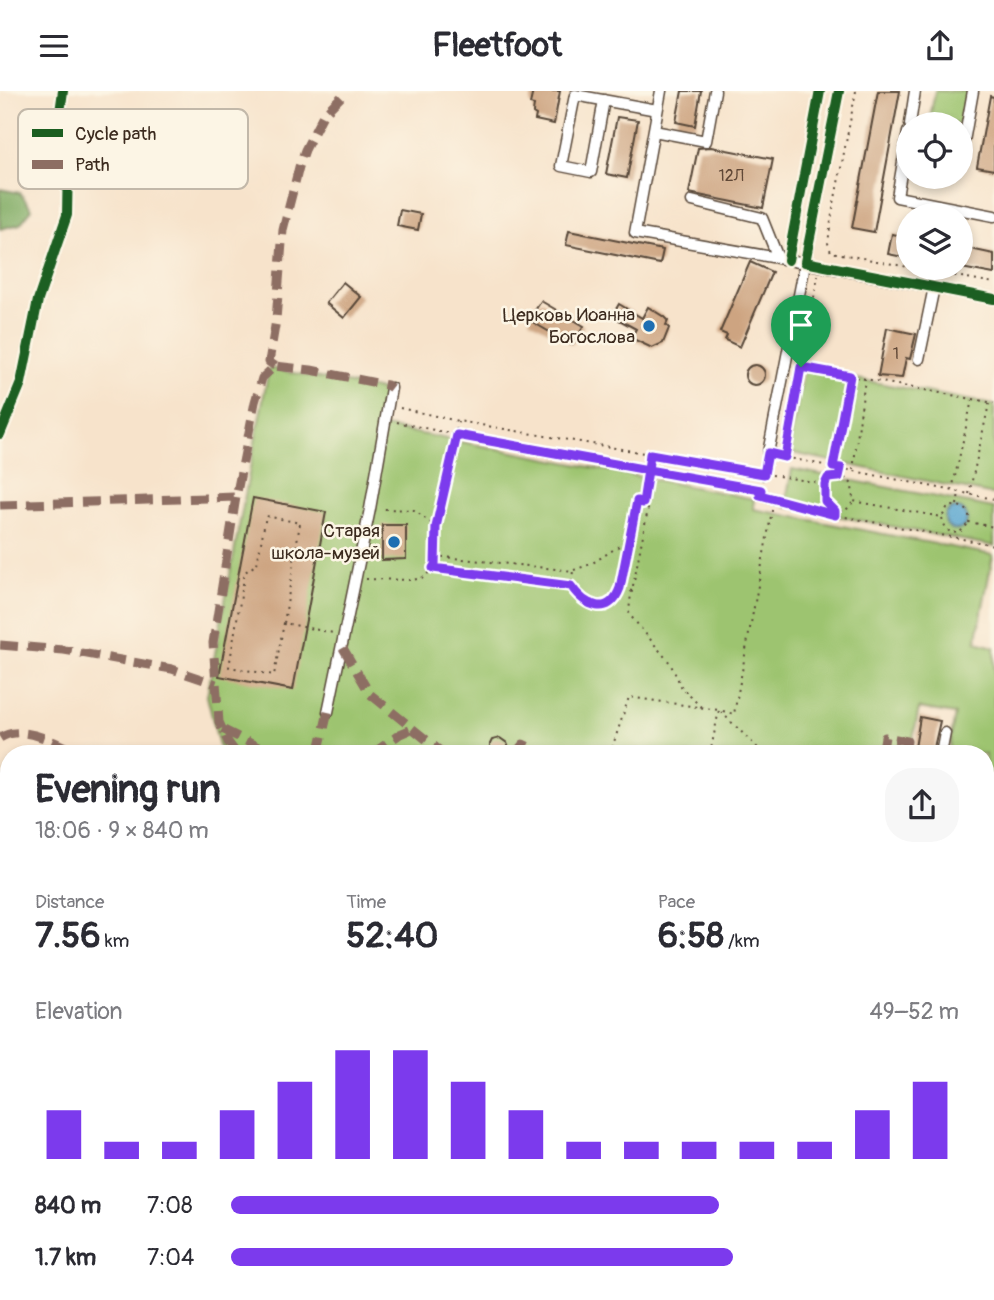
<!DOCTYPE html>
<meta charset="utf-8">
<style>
:root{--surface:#fff;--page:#f7f7f7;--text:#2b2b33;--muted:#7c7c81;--accent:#7c3aed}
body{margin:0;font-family:Pangolin,sans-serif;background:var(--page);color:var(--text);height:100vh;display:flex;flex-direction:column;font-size:26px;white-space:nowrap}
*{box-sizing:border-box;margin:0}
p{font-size:23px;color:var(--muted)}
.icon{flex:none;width:38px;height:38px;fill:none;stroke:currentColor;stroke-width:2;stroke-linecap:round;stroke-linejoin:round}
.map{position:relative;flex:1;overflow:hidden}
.sheet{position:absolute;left:0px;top:654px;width:994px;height:555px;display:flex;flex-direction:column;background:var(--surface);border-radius:28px 28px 0 0;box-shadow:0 4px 10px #0003}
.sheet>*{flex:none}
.tools{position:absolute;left:896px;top:21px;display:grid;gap:14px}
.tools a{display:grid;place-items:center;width:77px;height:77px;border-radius:50%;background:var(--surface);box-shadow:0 4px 10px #0003;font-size:35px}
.pin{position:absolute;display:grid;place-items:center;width:60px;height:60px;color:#fff;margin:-72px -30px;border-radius:50% 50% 50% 0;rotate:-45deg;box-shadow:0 0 7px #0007}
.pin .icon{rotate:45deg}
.round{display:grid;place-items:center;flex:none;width:74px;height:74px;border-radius:28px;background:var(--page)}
.head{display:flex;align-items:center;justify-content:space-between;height:119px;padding:0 35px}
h1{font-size:38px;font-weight:700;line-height:52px}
.figures{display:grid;grid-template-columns:repeat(3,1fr);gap:10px;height:119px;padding:7px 35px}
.figures div{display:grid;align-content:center}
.figures b{font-size:35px;font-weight:700}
.figures small{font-size:19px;font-weight:400}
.figures p{font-size:19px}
.chart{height:196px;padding:14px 35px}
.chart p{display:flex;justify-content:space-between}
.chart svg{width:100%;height:126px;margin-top:7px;stroke:var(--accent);stroke-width:6}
ul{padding:0 35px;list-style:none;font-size:23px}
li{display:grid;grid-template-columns:112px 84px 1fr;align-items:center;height:52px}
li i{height:18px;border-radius:9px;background:var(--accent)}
header{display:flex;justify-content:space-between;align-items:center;height:91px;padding:0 35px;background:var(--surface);font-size:32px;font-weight:700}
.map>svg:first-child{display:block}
.green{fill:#9dc470;stroke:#6c7747;stroke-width:2}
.forest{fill:#7eaa62;stroke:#5c6a40;stroke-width:2}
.water{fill:#56a5d0;stroke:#486877;stroke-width:2}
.building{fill:#cda481}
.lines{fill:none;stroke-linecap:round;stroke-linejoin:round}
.minor-casing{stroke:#574638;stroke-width:13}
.path{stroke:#574638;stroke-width:2;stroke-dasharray:2 5;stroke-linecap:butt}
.minor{stroke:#fff;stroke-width:10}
.quiet{stroke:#8d6e63;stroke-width:9;stroke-dasharray:18 9;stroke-linecap:butt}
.cycleway-casing{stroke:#fcf5e5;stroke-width:15}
.cycleway{stroke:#1b5e20;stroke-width:10}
.route-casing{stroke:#fff;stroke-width:14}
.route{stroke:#7c3aed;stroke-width:9}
.poi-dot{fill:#1f6fb2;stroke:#fcf5e5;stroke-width:2.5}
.labels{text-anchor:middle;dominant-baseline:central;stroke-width:5;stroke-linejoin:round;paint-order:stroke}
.number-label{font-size:16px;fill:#604837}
.poi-label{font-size:19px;fill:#3b2a1e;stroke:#fcf5e5;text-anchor:end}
.key{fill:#fcf5e5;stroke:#c2b8a9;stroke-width:2}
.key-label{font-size:19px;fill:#3b2a1e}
</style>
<header><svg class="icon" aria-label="menu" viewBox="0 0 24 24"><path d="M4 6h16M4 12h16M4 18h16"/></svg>Fleetfoot<svg class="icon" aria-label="share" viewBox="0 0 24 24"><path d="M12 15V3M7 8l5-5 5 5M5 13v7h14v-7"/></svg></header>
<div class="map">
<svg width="994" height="1209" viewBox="0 0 994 1209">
<rect width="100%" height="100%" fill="#fcf5e5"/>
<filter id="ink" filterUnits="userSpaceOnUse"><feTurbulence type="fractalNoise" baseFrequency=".0143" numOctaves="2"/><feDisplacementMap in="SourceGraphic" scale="14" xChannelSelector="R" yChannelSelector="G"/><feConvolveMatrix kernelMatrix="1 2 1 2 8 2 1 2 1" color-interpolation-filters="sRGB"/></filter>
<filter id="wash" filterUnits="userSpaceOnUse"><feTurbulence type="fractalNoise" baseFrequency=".00686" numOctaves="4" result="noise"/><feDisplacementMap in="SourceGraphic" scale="28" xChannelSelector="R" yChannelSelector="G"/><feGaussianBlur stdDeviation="1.57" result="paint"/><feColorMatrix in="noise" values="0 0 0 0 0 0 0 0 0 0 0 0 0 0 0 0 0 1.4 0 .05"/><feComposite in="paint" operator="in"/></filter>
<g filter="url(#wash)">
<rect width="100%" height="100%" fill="#f7e3cb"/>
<path class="green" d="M935 0H969L961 39V33H929Z
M269 277 386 300 380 335 754 408 753 418 993 464 976 551 994 556V825L985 823V663H948L955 623 919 617 910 663H221L207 605Z
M804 278 994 314V404L788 361Z
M792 378 994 417V455L785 415Z
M985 847 994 849V1209H349L347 1201 985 1200Z"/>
<path class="forest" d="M0 98 20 102 32 118 20 133 0 138Z"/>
<path class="water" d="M945 428a11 11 0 1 1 22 0a11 11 0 1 1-22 0Z"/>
<g id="blocks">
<path class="building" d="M533 0H560L554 33 535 29 536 24 533 22 534 14 530 13Z
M682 0H701L695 35 676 31Z
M878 0H900L874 141 852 137Z
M990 5 994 6V79L977 76Z
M617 26 638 29 627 87 606 83Z
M711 56 773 68 763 117 689 102 698 57Z
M400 119 421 123 418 139 397 135Z
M569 140 663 159 660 173 566 154Z
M892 143 908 146V167L888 163Z
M961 156 994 163V183L961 177Z
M750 171 772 181 740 256 725 249 727 244 720 241Z
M343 191 361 206 344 227 326 212Z
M541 210 584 235 572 254 529 229Z
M619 213 642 227 648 216 664 226 668 230 666 234 669 237 663 252 652 257 631 247 636 238 612 225Z
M887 237 916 243 910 268 906 267 902 287 878 285Z
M745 284a10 10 0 1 1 20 0a10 10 0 1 1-20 0Z
M253 407 326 421 293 599 219 585Z
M382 434H406V468L382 469Z
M920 626 940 630 933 661 915 657Z
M500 647 507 652 511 662 490 663V653L492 649Z
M985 683 994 684V711L985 710Z"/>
</g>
</g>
<g filter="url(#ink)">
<use href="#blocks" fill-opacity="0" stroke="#574638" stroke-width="2"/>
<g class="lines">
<g class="minor-casing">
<path id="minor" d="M661 0 635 142 778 167
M604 9 591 81 561 75 575 4 657 19
M910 33 915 0
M654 40 706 50 715 0
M908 41 897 106 994 125
M961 67 973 0
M692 110 762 127 778 167 994 208
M919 268 934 196
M0 343 21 292 38 209 67 124 68 70 60 21 63 0
M768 362 839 0
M328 621 370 418 391 297
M941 663 945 642
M390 1200 393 1209"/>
</g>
<path class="path" d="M856 0 832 123 828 152 831 161 908 176
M913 177 994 192
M801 276 994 312
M400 317 458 330 825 393 828 387H845L852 393 853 410 942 426 947 417C956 413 962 415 969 421V431L994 436
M397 331 457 344 760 399
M779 365 994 408
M785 365 818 185
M765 374 760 404 835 424 994 454
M833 375 851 285
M853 379 865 288
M825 394V410L833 419C842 422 849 419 853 410
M952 399 972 309
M969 403 989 313
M643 410 650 364
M957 414 959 402
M942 427 946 438 952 442 960 441 969 432
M436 435 458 331
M435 465 573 480 571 495C580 508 593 519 609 513L619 498
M433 477 570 495
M574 479 591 473 627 450
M366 488 413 489 425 486 435 474 436 436 414 419 383 418
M632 500 619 497 637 410 649 413 630 510 629 523 670 572 682 597 701 616
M284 532 274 584 229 576 245 481 257 473 266 425 300 432 284 532 333 542
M610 663 629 606 719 619 764 663
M710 663 719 619 734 623 774 409
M985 829 994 831
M985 1019 994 1021
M985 1033 994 1035
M588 1209 590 1200
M598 1209 600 1200"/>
<use href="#minor" class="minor"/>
<path class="quiet" d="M275 275 269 271 276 229 283 139 299 76 305 59 323 24 347 0
M236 406 213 552 219 631 228 651 237 663
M0 414 236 406 255 311 262 287 275 275 311 279 387 294 391 297
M0 554 64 559 172 578 216 593
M343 557 370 603 444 663
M222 638 272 663
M0 647C24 632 57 653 80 663
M318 663 328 621
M372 663 400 643 414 637
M515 663 523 653 531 657 532 663
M882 663 885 646 907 650 905 663
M0 679 9 693
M172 1200 178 1208 184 1209
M196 1209 209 1200"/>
<g class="cycleway-casing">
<path id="cycleway" d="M839 0 805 171 994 208
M788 169 820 0
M0 343 21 292 38 209 67 124 68 70 60 21 63 0"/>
</g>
<use href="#cycleway" class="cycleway"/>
</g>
</g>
<g class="lines" filter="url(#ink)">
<g class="route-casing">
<path id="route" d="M801 276 785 366 768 362 764 383 650 363 648 379 457 344 436 436 435 474 433 477 571 495C585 515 609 527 620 497L637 410 643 412 648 379 761 399 760 404 835 424V420L825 410V393L828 387 839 386 841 377 833 376 850 285 801 276"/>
</g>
<use href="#route" class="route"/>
</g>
<g class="poi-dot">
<circle cx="649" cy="235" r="7"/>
<circle cx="394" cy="451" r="7"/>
</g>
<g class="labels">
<g class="number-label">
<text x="731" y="85">12Л</text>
<text x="896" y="263">1</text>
</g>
<g class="poi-label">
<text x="635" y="224">Церковь Иоанна<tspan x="635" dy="22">Богослова</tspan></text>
<text x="380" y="440">Старая<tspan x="380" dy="22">школа-музей</tspan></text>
</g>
</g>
<rect x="18" y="18" width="230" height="80" rx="10" class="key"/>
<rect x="32" y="38" width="31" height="8" fill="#1b5e20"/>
<rect x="32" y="69" width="31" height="9" fill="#8d6e63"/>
<g class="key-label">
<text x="75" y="49">Cycle path</text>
<text x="75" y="80">Path</text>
</g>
</svg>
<div class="tools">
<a><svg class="icon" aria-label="locate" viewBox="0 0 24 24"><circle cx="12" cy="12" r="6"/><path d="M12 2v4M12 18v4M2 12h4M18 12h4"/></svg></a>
<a><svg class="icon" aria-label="layers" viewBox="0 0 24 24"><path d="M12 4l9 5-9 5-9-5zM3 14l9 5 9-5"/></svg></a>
</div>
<div class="pin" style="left:801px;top:276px;background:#1e9e55"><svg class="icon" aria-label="arrive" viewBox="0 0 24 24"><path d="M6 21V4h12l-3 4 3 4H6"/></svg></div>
<section class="sheet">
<div class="head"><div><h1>Evening run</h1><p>18:06 · 9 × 840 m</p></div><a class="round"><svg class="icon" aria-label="share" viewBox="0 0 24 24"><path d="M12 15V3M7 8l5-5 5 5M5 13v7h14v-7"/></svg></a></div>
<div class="figures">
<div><p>Distance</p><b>7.56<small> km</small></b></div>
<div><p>Time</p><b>52:40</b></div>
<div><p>Pace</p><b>6:58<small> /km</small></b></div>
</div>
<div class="chart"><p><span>Elevation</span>49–52 m</p>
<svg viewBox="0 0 160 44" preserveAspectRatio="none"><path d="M5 44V27M15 44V38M25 44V38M35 44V27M45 44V17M55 44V6M65 44V6M75 44V17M85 44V27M95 44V38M105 44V38M115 44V38M125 44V38M135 44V38M145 44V27M155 44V17"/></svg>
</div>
<ul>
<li><b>840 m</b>7:08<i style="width:67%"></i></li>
<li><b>1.7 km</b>7:04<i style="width:69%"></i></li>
</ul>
</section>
</div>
